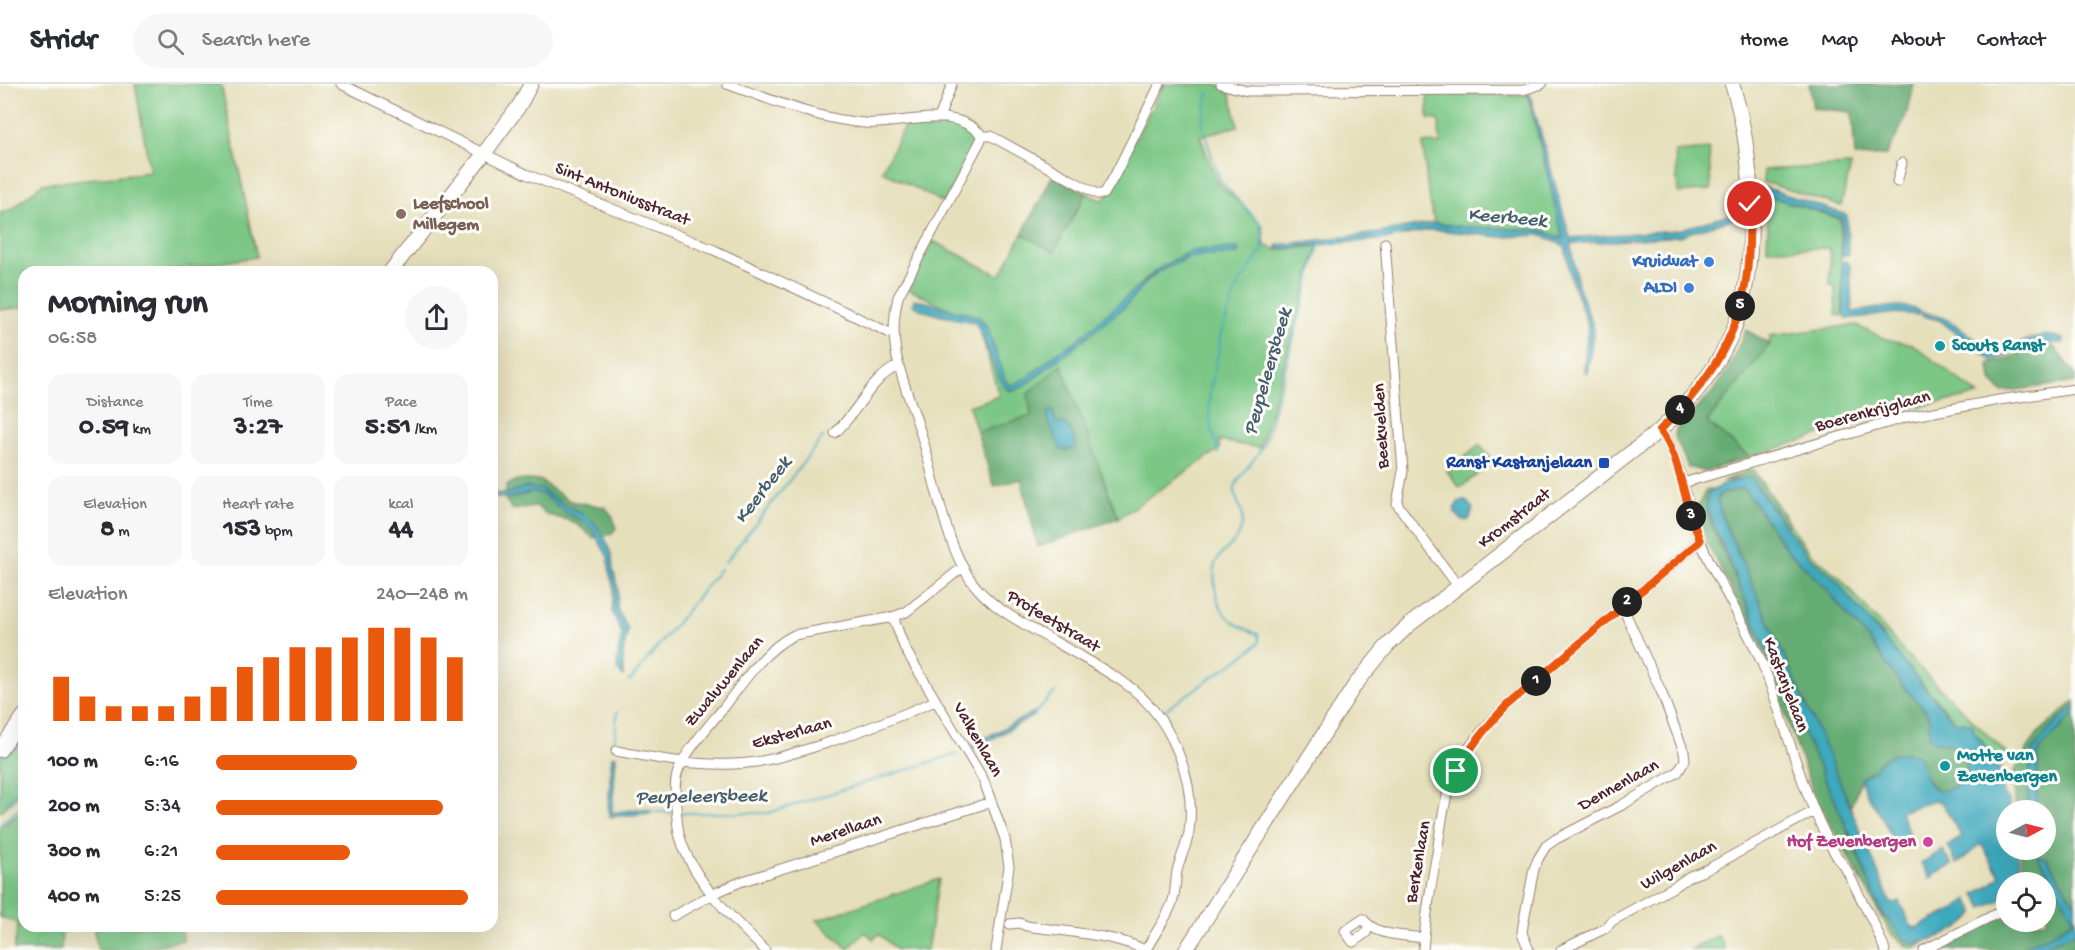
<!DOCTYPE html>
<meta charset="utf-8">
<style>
:root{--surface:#fff;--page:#f7f7f7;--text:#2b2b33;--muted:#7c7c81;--line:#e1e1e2;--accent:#ea580c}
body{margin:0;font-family:"Gochi Hand",sans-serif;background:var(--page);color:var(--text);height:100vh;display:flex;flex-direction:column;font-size:22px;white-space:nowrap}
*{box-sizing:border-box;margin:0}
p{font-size:20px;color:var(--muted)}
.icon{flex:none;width:33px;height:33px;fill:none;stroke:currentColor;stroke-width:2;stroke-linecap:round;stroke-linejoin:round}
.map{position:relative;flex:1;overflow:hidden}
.drawer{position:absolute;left:18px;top:182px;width:480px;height:666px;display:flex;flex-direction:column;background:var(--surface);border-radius:18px;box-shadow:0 6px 24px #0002}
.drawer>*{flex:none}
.needle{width:39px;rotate:83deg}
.buttons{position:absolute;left:1996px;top:716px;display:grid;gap:12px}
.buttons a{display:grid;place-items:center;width:60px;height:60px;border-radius:50%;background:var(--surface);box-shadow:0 6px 24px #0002;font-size:30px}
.pin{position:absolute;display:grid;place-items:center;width:51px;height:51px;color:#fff;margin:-26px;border:3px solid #fff;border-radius:50%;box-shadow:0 2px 6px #0007}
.km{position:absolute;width:30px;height:30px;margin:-15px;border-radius:50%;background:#222;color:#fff;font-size:16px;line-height:30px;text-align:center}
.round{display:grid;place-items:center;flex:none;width:63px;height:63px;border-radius:32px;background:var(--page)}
.head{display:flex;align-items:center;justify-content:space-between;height:102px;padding:0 30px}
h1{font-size:33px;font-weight:800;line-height:45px}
.stats{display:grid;grid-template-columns:repeat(3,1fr);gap:9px;height:102px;padding:6px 30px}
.stats div{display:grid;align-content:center;border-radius:15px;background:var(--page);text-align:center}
.stats b{font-size:26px;font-weight:800}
.stats small{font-size:16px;font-weight:400}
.stats p{font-size:16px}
.chart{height:168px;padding:12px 30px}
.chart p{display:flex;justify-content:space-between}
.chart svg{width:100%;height:108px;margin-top:6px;stroke:var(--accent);stroke-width:6}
ul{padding:0 30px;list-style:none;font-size:20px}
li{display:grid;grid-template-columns:96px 72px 1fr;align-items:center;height:45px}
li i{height:15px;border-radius:8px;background:var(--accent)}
header{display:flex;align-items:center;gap:36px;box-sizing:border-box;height:84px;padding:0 30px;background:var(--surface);border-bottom:2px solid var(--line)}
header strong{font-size:28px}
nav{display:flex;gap:33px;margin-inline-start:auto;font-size:21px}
.search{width:420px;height:54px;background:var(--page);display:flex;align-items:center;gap:15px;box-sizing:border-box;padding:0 21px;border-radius:33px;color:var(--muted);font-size:22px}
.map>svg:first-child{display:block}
.green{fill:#7cc786;stroke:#637358;stroke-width:1.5}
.forest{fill:#65ac73;stroke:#58664f;stroke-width:1.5}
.water{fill:#3da9bd;stroke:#446474;stroke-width:1.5}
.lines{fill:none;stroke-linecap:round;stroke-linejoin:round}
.stream{stroke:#3da9bd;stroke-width:2}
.street-casing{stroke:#987f73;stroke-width:11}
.secondary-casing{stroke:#987f73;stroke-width:16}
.street{stroke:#fff;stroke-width:9}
.secondary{stroke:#fff;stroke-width:14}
.route-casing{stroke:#fff;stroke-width:12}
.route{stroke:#ea580c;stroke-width:8}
.education-dot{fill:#8d6e63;stroke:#fdfcf7;stroke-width:2}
.shop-dot{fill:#3f7fe0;stroke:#fdfcf7;stroke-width:2}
.culture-dot{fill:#0f9aa8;stroke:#fdfcf7;stroke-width:2}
.transit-dot{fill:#1a4fb4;stroke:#fdfcf7;stroke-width:2}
.hotel-dot{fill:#d1479c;stroke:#fdfcf7;stroke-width:2}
.labels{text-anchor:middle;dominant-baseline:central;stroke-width:6;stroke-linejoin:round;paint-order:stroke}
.street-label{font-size:18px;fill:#4a1f2b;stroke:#fdfcf7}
.education-label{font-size:18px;font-weight:bold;fill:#785e54;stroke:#fdfcf7;text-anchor:start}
.shop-label{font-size:18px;font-weight:bold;fill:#366cbe;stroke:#fdfcf7;text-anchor:end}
.culture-label{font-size:18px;font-weight:bold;fill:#0d838f;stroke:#fdfcf7;text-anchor:start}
.transit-label{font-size:18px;font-weight:bold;fill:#164399;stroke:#fdfcf7;text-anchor:end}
.hotel-label{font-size:18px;font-weight:bold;fill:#b23c85;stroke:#fdfcf7;text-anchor:end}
.water-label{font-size:20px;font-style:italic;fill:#445d6d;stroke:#fdfcf7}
</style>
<header>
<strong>Stridr</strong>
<div class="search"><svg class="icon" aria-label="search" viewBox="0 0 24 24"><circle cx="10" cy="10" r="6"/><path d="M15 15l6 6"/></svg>Search here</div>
<nav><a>Home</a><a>Map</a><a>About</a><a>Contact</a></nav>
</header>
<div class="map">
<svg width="2075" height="866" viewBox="0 0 2075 866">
<rect width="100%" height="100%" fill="#fdfcf7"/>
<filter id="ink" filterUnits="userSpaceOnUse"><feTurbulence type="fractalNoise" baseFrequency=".0167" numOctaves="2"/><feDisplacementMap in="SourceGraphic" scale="12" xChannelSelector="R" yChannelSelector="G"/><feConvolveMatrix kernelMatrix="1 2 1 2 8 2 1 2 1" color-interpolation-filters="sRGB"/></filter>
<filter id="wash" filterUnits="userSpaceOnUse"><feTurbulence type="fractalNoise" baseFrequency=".008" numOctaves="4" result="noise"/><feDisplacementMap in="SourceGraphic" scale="24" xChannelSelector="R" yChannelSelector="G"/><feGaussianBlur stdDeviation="1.35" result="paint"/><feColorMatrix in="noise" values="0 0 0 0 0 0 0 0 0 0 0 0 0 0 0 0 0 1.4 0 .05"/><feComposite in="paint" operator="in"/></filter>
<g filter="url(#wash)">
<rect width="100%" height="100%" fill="#e5dfbb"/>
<path class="green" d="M135 0H221L257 173 166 187 24 188V223L0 226V129L12 125 42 100 150 88Z
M1164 0H1215L1230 7 1238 42 1200 52 1218 100 1239 118 1263 142 1265 162 1278 166 1318 162 1260 364 1219 357 1220 365 1118 434 1061 281 1032 332 977 348 969 322 999 312 978 239 908 205 933 157 1000 192 1022 150 1054 167 1086 109 1103 117Z
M1428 10 1528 11 1564 155 1541 146 1465 143 1434 139 1427 101 1423 59 1440 60 1439 36 1428 35Z
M949 37 972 45 978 54 944 119 882 87 905 41Z
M1709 65 1711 106 1678 109 1675 68Z
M1851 81 1841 122 1763 98 1764 86Z
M1769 112 1840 135 1843 232 1836 231 1835 201H1830V164L1767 165Z
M1854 241 1889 256 1912 260 1979 311 1901 326 1749 373 1706 338 1770 260V252Z
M1480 361 1493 378 1460 404 1447 387Z
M1790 440 1809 468 1840 494 1912 577 2007 670 1998 688 1982 657 1965 638 1957 639 1893 567 1879 547 1850 515 1836 496 1809 473 1785 441Z
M24 640V706L0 728V673Z
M24 727V842H62L61 866H14L18 839 0 833V743Z
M939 795 927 866H897L879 850 873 855 865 848 848 865 817 836Z
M93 842H180L183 856 134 866H98Z
M1718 851 1725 866H1691Z"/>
<path class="forest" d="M1809 0H1914C1910 27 1900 48 1886 71L1855 73 1852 28 1813 24Z
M1053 91 1086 109 1054 168 1022 150Z
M1746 246 1770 260 1707 338 1749 373 1705 388 1688 383 1675 353 1676 345 1711 310 1727 287Z
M2046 262 2054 263 2075 290V298L2002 308 1991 297 1989 280C2009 277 2024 264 2046 262Z
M1061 280 1118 434 1038 463 1021 395 994 402 977 348 1031 332 1028 310Z
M1753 386 1790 440 1785 441 1751 394 1722 398 1747 387Z
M516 396H539L570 417 605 423 613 433 616 444 611 450 593 454C586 448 577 438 568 436 555 433 546 432 536 422 527 422 521 427 512 425L505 415 506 402Z
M1741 404 1745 406 1787 466 1828 506 1842 525 1870 557 1901 600 1925 626 1930 635 1929 645 1935 658C1954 659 1969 669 1967 690L1956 702 1943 707C1926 703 1923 688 1918 673L1907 669 1876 684 1861 694 1851 723 1718 423 1717 416 1720 411Z
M1706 406H1713C1703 414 1706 422 1709 434L1772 579 1834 714 1880 826 1884 832 1916 860 1925 858 1915 865 1906 862 1890 848 1814 711 1763 567 1706 457 1697 424Z
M2075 617V866H1933L1985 842 2007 824V837H2046V798H2024L2020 765H2046V726H2016L2013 690 2037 650Z"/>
<path class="water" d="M1530 10 1570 154 1678 146 1732 130 1735 134 1679 152 1572 160 1571 163 1578 201 1594 245 1587 289 1584 286 1588 242 1571 195 1565 162 1540 151 1501 153 1438 146H1428L1388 155 1276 165 1278 161 1379 149 1434 139 1465 143 1541 146 1563 155 1530 18 1528 11Z
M1764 103 1847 131 1848 171H1843L1842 167V135L1766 111 1763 108Z
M1236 164 1240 166 1238 170 1190 173 1158 188 1147 197 1126 222 1023 303C1018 305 1014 308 1009 306 997 303 985 251 975 238 958 235 925 230 913 221L914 215 979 233 987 243 1005 295 1007 299 1013 301 1028 293 1059 267 1075 258 1159 184 1190 167Z
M1847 177 1850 182 1852 228C1872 227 1901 216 1919 227L1918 231 1896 229 1846 235 1844 229 1842 178Z
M1921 228C1955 232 1968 253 1996 270 2018 264 2036 243 2063 255V259L2031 260 1993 277 1939 236 1921 232Z
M1053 327 1056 340 1064 339 1072 348 1076 363 1075 365 1061 366 1047 335 1048 328Z
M1748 393 1751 394C1769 420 1787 447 1808 471 1816 480 1827 486 1835 495 1841 502 1846 510 1852 517 1886 556 1918 597 1952 635L1957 639 1965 638 1973 641 1974 648 1990 669 2000 690 2004 710 2009 717V726H2007V765H2017L2020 785 2016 798H2007V808L1999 817 1983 824 1975 810 1990 801 2000 792 1981 760 1957 780 1948 762 1962 753 1945 724 1942 719 1935 716 1900 728 1912 756 1897 766C1892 755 1888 744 1882 734 1875 720 1863 710 1861 694 1865 692 1870 690 1873 687 1875 686 1877 680 1878 679 1883 674 1893 670 1900 669 1906 668 1913 669 1918 673 1925 679 1922 688 1926 695 1937 715 1957 705 1967 690 1968 674 1960 663 1945 659 1940 658 1936 659 1930 656L1929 650 1930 635 1925 626 1901 600 1870 557 1842 525 1828 506 1787 466 1745 406 1741 404 1719 411 1717 416 1725 440 1829 672 1890 817 1895 819 1899 817 1911 842 1916 844 1955 825 1968 815 1975 828C1962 847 1937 854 1916 860L1904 855 1880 826 1853 757 1772 579 1707 425V411C1719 400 1734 398 1748 393Z
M525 403 541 405 564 421 581 429 594 438 605 454 612 471 613 485 618 504 617 525 628 545 623 570V592L617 585V577L622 549 612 527 614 504 610 491 608 473 593 447 585 438 565 428 543 410 532 408 511 414H492V409L507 410Z
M1463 416 1469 419 1473 425 1469 436 1463 437 1454 428 1458 418Z
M2075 622V629L2041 664 2038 671 2037 726H2028C2029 711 2028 676 2035 664 2045 648 2061 635 2075 622Z
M1034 628 1035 631 974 665 972 661Z
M612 672H616L612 729 637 725 650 726 651 729 610 733 608 723Z
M1943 766 1952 781 1930 794 1921 779Z
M2037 772 2047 774 2075 820V849L2034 866H2016L2052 850 2074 836 2047 786Z"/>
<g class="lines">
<path class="stream" d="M1208 9 1202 41 1220 97 1260 139 1263 154V165L1237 203 1220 253 1218 270 1210 307 1209 326 1211 342 1219 370
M725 479 824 352
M628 596 630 597 720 485
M1165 626 1247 569 1259 559 1258 550C1233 541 1218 531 1215 503 1215 496 1213 487 1215 480 1220 467 1236 461 1240 448 1249 422 1233 421 1235 404 1237 392 1259 373 1265 358L1319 162
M1034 630 1055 608
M614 664 617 628
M0 677 4 671
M6 719 24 700
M648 727 675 729
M681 729H768L957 670
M0 740 24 721"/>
</g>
</g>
<g filter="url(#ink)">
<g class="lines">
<g class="street-casing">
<path id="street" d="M341 0 526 90 714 166 892 250
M727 0C772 16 816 35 864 39 907 42 950 18 983 52
M1221 0 1247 7 1523 6 1542 0
M939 34 952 0
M983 52 898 213C885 268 907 302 922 353 936 399 947 471 978 505 993 522 1010 532 1029 543 1060 561 1093 578 1123 598 1169 629 1197 693 1189 748 1187 761 1180 774 1177 787 1175 798 1176 809 1172 819 1166 836 1154 850 1146 866
M983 52H991L1097 110H1104L1115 91 1160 0
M1897 98 1902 79
M1385 159 1403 387 1397 420 1458 502
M1660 346C1681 375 1685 415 1697 449 1715 496 1745 537 1764 584 1785 638 1798 695 1824 748 1830 760 1835 773 1845 783L1875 842 1885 866
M835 349C856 330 872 293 898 282
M1683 399 1907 333 1999 316 2075 305
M893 533 905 565 983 695 1005 755 1009 783 996 866
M616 667C655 674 694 682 734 680 766 679 794 669 824 660 862 647 898 633 935 617
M673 832 713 810 740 798 991 718
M1010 840 1019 839 1027 842C1057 847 1120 851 1144 866
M1368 842 1366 849 1353 858 1345 847 1363 835C1377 853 1404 851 1424 854
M765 866C734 837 692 795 680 753 677 743 677 732 676 722 675 710 674 696 679 685 689 663 709 642 725 622 744 597 764 566 794 551L893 533 906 528 963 483
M1423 866C1425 833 1431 802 1437 769 1441 742 1444 713 1455 688 1466 663 1487 641 1506 622L1700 457
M1529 866 1522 849 1523 841 1534 785 1538 775 1546 762 1556 755 1622 721 1678 688 1685 676 1684 668 1661 607 1622 522
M1561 866 1606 844 1612 837 1677 801 1690 792 1706 786 1814 727
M1924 866 1996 830"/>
</g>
<g class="secondary-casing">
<path id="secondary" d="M390 188 483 71 519 22 531 0
M0 666 24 632
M1186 866 1355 601 1387 562 1409 541 1660 346C1690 318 1717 286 1733 247 1760 180 1754 68 1732 0"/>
</g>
<use href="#street" class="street"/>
<use href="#secondary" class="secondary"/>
</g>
</g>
<g class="lines" filter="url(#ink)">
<g class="route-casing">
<path id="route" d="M1456 687C1471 663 1486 642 1506 622L1700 457C1696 445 1691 433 1688 421 1680 395 1676 368 1660 346 1701 307 1733 263 1744 207 1750 178 1749 149 1750 120"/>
</g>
<use href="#route" class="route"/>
</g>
<circle class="education-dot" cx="401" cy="130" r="6"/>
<g class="shop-dot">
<circle cx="1709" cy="178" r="6"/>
<circle cx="1689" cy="204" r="6"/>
</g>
<g class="culture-dot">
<circle cx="1940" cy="262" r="6"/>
<circle cx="1945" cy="682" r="6"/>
</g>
<rect class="transit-dot" x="1598" y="373" width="12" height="12" rx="3"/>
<circle class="hotel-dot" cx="1928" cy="758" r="6"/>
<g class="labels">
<g class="street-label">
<text transform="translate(622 111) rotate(22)">Sint Antoniusstraat</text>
<text transform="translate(1873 328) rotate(-15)">Boerenkrijglaan</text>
<text transform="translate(1382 342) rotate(-93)">Beekvelden</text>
<text transform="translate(1515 435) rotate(-38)">Kromstraat</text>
<text transform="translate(1053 538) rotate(31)">Profeetstraat</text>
<text transform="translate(725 598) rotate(-50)">Zwaluwenlaan</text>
<text transform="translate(1785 601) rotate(69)">Kastanjelaan</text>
<text transform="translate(792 650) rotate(-15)">Eksterlaan</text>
<text transform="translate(977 656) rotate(60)">Valkenlaan</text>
<text transform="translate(1619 702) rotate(-29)">Dennenlaan</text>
<text transform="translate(846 747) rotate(-18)">Merellaan</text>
<text transform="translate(1419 778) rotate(-80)">Berkenlaan</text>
<text transform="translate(1679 782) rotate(-29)">Wilgenlaan</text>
</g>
<g class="education-label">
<text x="413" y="120">Leefschool<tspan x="413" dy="21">Millegem</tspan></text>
</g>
<g class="shop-label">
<text x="1697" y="178">Kruidvat</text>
<text x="1677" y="204">ALDI</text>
</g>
<g class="culture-label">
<text x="1952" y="262">Scouts Ranst</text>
<text x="1957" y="672">Motte van<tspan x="1957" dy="21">Zevenbergen</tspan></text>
</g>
<g class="transit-label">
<text x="1592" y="379">Ranst Kastanjelaan</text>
</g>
<g class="hotel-label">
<text x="1916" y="758">Hof Zevenbergen</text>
</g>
<g class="water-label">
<text transform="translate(1507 135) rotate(5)">Keerbeek</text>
<text transform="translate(1269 288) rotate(-74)">Peupeleersbeek</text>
<text transform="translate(764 407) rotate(-52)">Keerbeek</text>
<text transform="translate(701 714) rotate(-1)">Peupeleersbeek</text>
</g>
</g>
</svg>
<div class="buttons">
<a><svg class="needle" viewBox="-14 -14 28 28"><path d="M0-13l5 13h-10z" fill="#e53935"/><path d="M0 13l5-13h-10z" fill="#7c7c81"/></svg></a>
<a><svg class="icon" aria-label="locate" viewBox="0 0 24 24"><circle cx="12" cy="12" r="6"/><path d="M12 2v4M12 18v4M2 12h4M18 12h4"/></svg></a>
</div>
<div class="pin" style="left:1456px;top:687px;background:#1e9e55"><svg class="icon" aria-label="arrive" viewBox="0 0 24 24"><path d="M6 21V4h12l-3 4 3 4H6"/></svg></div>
<div class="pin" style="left:1750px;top:120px;background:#d93025"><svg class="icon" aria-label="check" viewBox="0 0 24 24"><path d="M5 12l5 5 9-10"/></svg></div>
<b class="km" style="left:1536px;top:597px">1</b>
<b class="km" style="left:1627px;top:518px">2</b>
<b class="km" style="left:1691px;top:432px">3</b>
<b class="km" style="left:1680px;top:326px">4</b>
<b class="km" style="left:1740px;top:222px">5</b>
<section class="drawer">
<div class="head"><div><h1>Morning run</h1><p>06:58</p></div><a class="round"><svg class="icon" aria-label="share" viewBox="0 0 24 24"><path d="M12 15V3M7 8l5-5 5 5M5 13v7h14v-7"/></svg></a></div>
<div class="stats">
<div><p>Distance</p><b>0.59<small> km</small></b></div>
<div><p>Time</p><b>3:27</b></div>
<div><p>Pace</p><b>5:51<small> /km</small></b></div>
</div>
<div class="stats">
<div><p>Elevation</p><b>8<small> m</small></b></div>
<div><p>Heart rate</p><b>153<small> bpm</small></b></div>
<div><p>kcal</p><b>44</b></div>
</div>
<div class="chart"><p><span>Elevation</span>240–248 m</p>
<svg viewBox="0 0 160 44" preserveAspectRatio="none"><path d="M5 44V26M15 44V34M25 44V38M35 44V38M45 44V38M55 44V34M65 44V30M75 44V22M85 44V18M95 44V14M105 44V14M115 44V10M125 44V6M135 44V6M145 44V10M155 44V18"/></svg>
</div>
<ul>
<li><b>100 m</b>6:16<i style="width:56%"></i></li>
<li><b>200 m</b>5:34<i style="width:90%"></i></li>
<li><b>300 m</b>6:21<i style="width:53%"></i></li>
<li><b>400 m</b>5:25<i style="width:100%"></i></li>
</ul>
</section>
</div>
